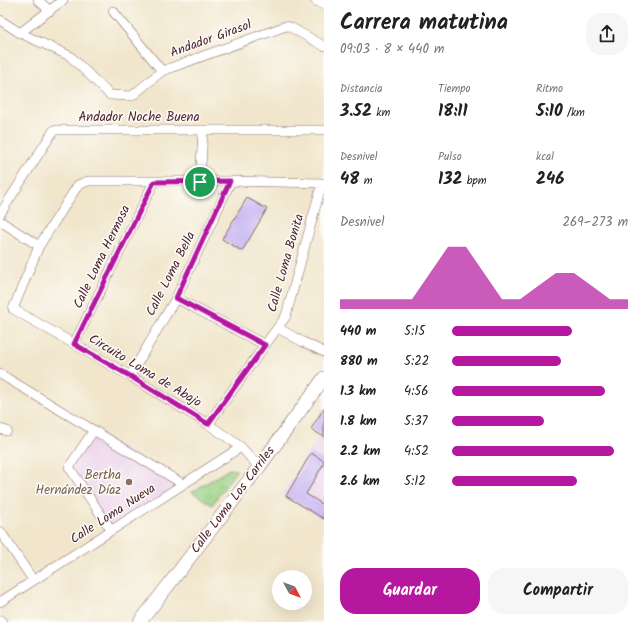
<!DOCTYPE html>
<html lang="es">
<meta charset="utf-8">
<style>
:root{--surface:#fff;--page:#f6f6f6;--text:#222;--muted:#767676;--accent:#b5179e}
body{margin:0;font-family:Kalam,sans-serif;background:var(--page);color:var(--text);height:100vh;display:flex;flex-direction:column;font-size:15px;white-space:nowrap}
*{box-sizing:border-box;margin:0}
p{font-size:13px;color:var(--muted)}
.icon{flex:none;width:22px;height:22px;fill:none;stroke:currentColor;stroke-width:2;stroke-linecap:round;stroke-linejoin:round}
.map{position:relative;flex:1;overflow:hidden}
.sheet{display:flex;flex-direction:column;background:var(--surface);width:320px}
.sheet>*{flex:none}
.needle{width:26px;rotate:131deg}
.controls{position:absolute;left:272px;top:570px;display:grid;gap:8px}
.controls a{display:grid;place-items:center;width:40px;height:40px;border-radius:50%;background:var(--surface);box-shadow:0 4px 16px #0002;font-size:20px}
.pin{position:absolute;display:grid;place-items:center;width:34px;height:34px;color:#fff;margin:-17px;border:2px solid #fff;border-radius:50%;box-shadow:0 1px 4px #0007}
.round{display:grid;place-items:center;flex:none;width:42px;height:42px;border-radius:16px;background:var(--page)}
.head{display:flex;align-items:center;justify-content:space-between;height:68px;padding:0 16px}
h1{font-size:22px;font-weight:700;line-height:30px}
.figures{display:grid;grid-template-columns:repeat(3,1fr);gap:6px;height:68px;padding:4px 16px}
.figures div{display:grid;align-content:center}
.figures b{font-size:17px;font-weight:700}
.figures small{font-size:11px;font-weight:400}
.figures p{font-size:11px}
.chart{height:112px;padding:8px 16px}
.chart p{display:flex;justify-content:space-between}
.chart svg{width:100%;height:72px;margin-top:4px;fill:var(--accent);opacity:.7}
.action{display:flex;gap:8px;margin-top:auto;padding:8px 16px}
.action a{flex:1;height:46px;border-radius:16px;background:var(--accent);color:#fff;font-size:16px;font-weight:700;line-height:46px;text-align:center}
.action a+a{background:var(--page);color:var(--text)}
ul{padding:0 16px;list-style:none;font-size:13px}
li{display:grid;grid-template-columns:64px 48px 1fr;align-items:center;height:30px}
li i{height:10px;border-radius:5px;background:var(--accent)}
main{display:flex;flex:1;min-height:0}
.map>svg:first-child{display:block}
.built{fill:#ebd1eb}
.park{fill:url(#park-tufts);stroke:#727856}
.building{fill:#c6b4f3}
.lines{fill:none;stroke-linecap:round;stroke-linejoin:round}
.street-casing{stroke:#846563;stroke-width:10}
.secondary-casing{stroke:#846563;stroke-width:14}
.street{stroke:#fff;stroke-width:9}
.secondary{stroke:#fff;stroke-width:13}
.route-casing{stroke:#fff;stroke-width:8}
.route{stroke:#b5179e;stroke-width:5}
.education-dot{fill:#8d6e63;stroke:#fdfcf7;stroke-width:1.5}
.labels{text-anchor:middle;dominant-baseline:central;stroke-width:3;stroke-linejoin:round;paint-order:stroke}
.street-label{font-size:13px;fill:#4a1f2b;stroke:#fdfcf7}
.education-label{font-size:13px;fill:#785e54;stroke:#fdfcf7;text-anchor:end}
</style>
<main>
<div class="map">
<svg width="324" height="622" viewBox="0 0 324 622">
<defs>
<pattern id="park-tufts" width="24" height="20" patternUnits="userSpaceOnUse"><rect width="24" height="20" fill="#99d081"/><path d="M3 7l-1-3M5 7V3M7 7l1-3M15 17l-1-3M17 17v-4M19 17l1-3" fill="none" stroke="#85b270"/></pattern>
</defs>
<rect width="100%" height="100%" fill="#fdfcf7"/>
<filter id="ink" filterUnits="userSpaceOnUse"><feTurbulence type="fractalNoise" baseFrequency=".025" numOctaves="2"/><feDisplacementMap in="SourceGraphic" scale="8" xChannelSelector="R" yChannelSelector="G"/><feConvolveMatrix kernelMatrix="1 2 1 2 8 2 1 2 1" color-interpolation-filters="sRGB"/></filter>
<filter id="wash" filterUnits="userSpaceOnUse"><feTurbulence type="fractalNoise" baseFrequency=".012" numOctaves="4" result="noise"/><feDisplacementMap in="SourceGraphic" scale="16" xChannelSelector="R" yChannelSelector="G"/><feGaussianBlur stdDeviation="0.9" result="paint"/><feColorMatrix in="noise" values="0 0 0 0 0 0 0 0 0 0 0 0 0 0 0 0 0 1.4 0 .05"/><feComposite in="paint" operator="in"/></filter>
<g filter="url(#wash)">
<rect width="100%" height="100%" fill="#f1e6cc"/>
<path class="built" d="M94 430 183 484 111 530 69 467Z
M319 436 324 439V519L282 495Z"/>
<path class="park" d="M229 469 237 470 212 505 192 492Z"/>
<g id="blocks">
<path class="building" d="M247 198 267 209 242 251 222 239Z
M324 408V437L311 429Z
M311 453 324 461V463L306 494 324 505V519L286 496Z"/>
</g>
</g>
<g filter="url(#ink)">
<use href="#blocks" fill-opacity="0" stroke="#846563" stroke-width="1"/>
<g class="lines">
<g class="street-casing">
<path id="street" d="M38 0 50 11
M315 0 324 5
M113 11 162 71
M0 20 20 33 70 56 110 95 132 96 162 71 286 26 290 27 324 46
M20 33 63 0
M200 182 203 131
M0 214 54 130H324
M0 221 39 246
M176 298 265 345
M278 328 303 342 324 352
M74 344 154 182
M0 374 183 484
M130 376 176 298 231 181
M208 424 286 316 322 183
M0 429 7 431
M94 430 69 467 111 530
M259 467 241 447 208 424 130 376 13 309 39 246 78 185 88 181H231L324 183
M0 531 33 580
M0 602 241 447
M0 620 2 622"/>
</g>
<g class="secondary-casing">
<path id="secondary" d="M140 622 259 467 324 378"/>
</g>
<use href="#street" class="street"/>
<use href="#secondary" class="secondary"/>
</g>
</g>
<g class="lines" filter="url(#ink)">
<g class="route-casing">
<path id="route" d="M230 181 176 298 265 345 208 424 130 376 74 344 154 182Z"/>
</g>
<use href="#route" class="route"/>
</g>
<circle class="education-dot" cx="129" cy="482" r="4"/>
<g class="labels">
<g class="street-label">
<text transform="translate(211 39) rotate(-20)">Andador Girasol</text>
<text x="139" y="117">Andador Noche Buena</text>
<text transform="translate(102 257) rotate(-64)">Calle Loma Hermosa</text>
<text transform="translate(286 263) rotate(-74)">Calle Loma Bonita</text>
<text transform="translate(171 274) rotate(-63)">Calle Loma Bella</text>
<text transform="translate(145 371) rotate(31)">Circuito Loma de Abajo</text>
<text transform="translate(233 500) rotate(-53)">Calle Loma Los Carriles</text>
<text transform="translate(113 514) rotate(-33)">Calle Loma Nueva</text>
</g>
<g class="education-label">
<text x="121" y="475">Bertha<tspan x="121" dy="15">Hernández Díaz</tspan></text>
</g>
</g>
</svg>
<div class="controls">
<a><svg class="needle" viewBox="-14 -14 28 28"><path d="M0-13l5 13h-10z" fill="#e53935"/><path d="M0 13l5-13h-10z" fill="#767676"/></svg></a>
</div>
<div class="pin" style="left:200px;top:182px;background:#1e9e55"><svg class="icon" aria-label="arrive" viewBox="0 0 24 24"><path d="M6 21V4h12l-3 4 3 4H6"/></svg></div>
</div>
<section class="sheet">
<div class="head"><div><h1>Carrera matutina</h1><p>09:03 · 8 × 440 m</p></div><a class="round"><svg class="icon" aria-label="share" viewBox="0 0 24 24"><path d="M12 15V3M7 8l5-5 5 5M5 13v7h14v-7"/></svg></a></div>
<div class="figures">
<div><p>Distancia</p><b>3.52<small> km</small></b></div>
<div><p>Tiempo</p><b>18:11</b></div>
<div><p>Ritmo</p><b>5:10<small> /km</small></b></div>
</div>
<div class="figures">
<div><p>Desnivel</p><b>48<small> m</small></b></div>
<div><p>Pulso</p><b>132<small> bpm</small></b></div>
<div><p>kcal</p><b>246</b></div>
</div>
<div class="chart"><p><span>Desnivel</span>269–273 m</p>
<svg viewBox="0 0 160 44" preserveAspectRatio="none"><path d="M0 44V38L10 38L20 38L30 38L40 38L50 22L60 6L70 6L80 22L90 38L100 38L110 30L120 22L130 22L140 30L150 38L160 38V44z"/></svg>
</div>
<ul>
<li><b>440 m</b>5:15<i style="width:68%"></i></li>
<li><b>880 m</b>5:22<i style="width:62%"></i></li>
<li><b>1.3 km</b>4:56<i style="width:87%"></i></li>
<li><b>1.8 km</b>5:37<i style="width:52%"></i></li>
<li><b>2.2 km</b>4:52<i style="width:92%"></i></li>
<li><b>2.6 km</b>5:12<i style="width:71%"></i></li>
</ul>
<div class="action"><a>Guardar</a><a>Compartir</a></div>
</section>
</main>
